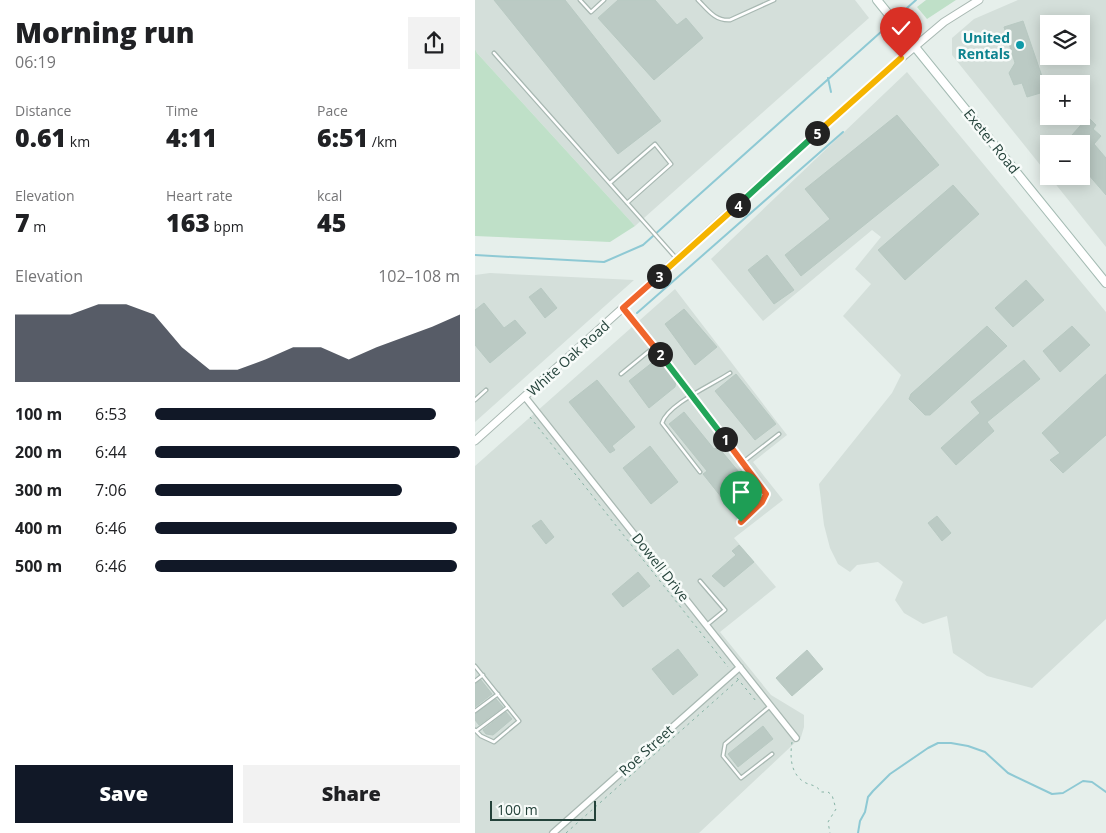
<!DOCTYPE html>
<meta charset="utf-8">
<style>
:root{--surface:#fff;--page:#f2f2f2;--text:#202124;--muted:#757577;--accent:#111827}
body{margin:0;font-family:"Open Sans",sans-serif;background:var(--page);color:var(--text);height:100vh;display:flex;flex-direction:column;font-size:19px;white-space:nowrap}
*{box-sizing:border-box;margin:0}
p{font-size:16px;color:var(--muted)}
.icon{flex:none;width:28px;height:28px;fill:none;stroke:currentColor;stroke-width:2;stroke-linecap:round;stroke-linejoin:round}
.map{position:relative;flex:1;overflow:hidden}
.side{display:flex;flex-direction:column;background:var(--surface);width:475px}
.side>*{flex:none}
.buttons{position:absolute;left:565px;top:15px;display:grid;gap:10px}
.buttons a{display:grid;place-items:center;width:50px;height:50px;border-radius:0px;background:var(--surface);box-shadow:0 2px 12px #0003;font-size:25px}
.scale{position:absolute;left:15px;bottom:12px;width:106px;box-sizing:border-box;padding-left:5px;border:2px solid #24423a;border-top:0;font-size:14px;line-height:18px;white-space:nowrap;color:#24423a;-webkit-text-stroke:4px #f7fbf9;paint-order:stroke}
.pin{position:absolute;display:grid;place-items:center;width:42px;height:42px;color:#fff;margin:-51px -21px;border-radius:50% 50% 50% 0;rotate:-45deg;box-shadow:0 0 5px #0007}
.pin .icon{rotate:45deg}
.km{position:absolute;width:25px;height:25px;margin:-12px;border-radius:50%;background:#222;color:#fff;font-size:14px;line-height:25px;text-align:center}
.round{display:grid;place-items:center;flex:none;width:52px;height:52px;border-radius:0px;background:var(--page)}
.head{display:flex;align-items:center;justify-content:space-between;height:85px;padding:0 15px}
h1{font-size:28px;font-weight:800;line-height:38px}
.stats{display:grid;grid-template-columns:repeat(3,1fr);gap:8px;height:85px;padding:5px 15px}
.stats div{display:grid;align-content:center}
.stats b{font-size:25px;font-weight:800}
.stats small{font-size:14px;font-weight:400}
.stats p{font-size:14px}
.chart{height:140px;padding:10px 15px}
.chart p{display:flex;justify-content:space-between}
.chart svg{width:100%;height:90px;margin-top:5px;fill:var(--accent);opacity:.7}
.button{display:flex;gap:10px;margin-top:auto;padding:10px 15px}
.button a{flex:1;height:58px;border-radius:0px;background:var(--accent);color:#fff;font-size:20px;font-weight:800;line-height:58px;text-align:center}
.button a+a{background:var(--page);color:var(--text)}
ul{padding:0 15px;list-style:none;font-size:16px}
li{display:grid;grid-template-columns:80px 60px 1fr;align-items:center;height:38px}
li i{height:12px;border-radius:6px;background:var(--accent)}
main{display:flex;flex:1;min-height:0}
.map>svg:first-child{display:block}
.built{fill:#d4dfda;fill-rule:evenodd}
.green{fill:#bfe0c8}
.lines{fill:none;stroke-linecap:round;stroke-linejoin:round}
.stream{stroke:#8ec9d4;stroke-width:2}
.building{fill:#bbcac4;stroke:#b8c9c2}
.service-casing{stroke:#a8b8b2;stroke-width:5}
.minor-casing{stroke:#a8b8b2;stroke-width:8}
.tertiary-casing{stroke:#a8b8b2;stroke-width:9}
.secondary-casing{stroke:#a4bbb3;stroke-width:10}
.path{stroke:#86b3a5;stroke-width:1;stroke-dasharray:2.5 4;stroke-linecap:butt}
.service{stroke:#fff;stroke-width:2.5}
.minor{stroke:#fff;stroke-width:5.5}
.tertiary{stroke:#fff;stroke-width:7}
.secondary{stroke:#fff;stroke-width:8}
.split-1-casing{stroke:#fff;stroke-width:10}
.split-2-casing{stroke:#fff;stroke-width:10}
.split-3-casing{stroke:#fff;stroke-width:10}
.split-4-casing{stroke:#fff;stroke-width:10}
.split-5-casing{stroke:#fff;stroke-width:10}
.split-6-casing{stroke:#fff;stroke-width:10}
.split-1{stroke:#f0652b;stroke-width:6}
.split-2{stroke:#22a559;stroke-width:6}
.split-3{stroke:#f0652b;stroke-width:6}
.split-4{stroke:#f5b400;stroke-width:6}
.split-5{stroke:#22a559;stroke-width:6}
.split-6{stroke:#f5b400;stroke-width:6}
.culture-dot{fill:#0f9aa8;stroke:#f7fbf9;stroke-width:2}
.labels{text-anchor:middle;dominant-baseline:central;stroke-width:5;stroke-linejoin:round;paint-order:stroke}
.culture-label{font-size:14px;font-weight:bold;fill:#0d838f;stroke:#f7fbf9;text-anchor:end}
.street-label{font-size:14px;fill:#24423a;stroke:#f7fbf9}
</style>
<main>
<section class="side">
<div class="head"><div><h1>Morning run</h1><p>06:19</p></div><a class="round"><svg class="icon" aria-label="share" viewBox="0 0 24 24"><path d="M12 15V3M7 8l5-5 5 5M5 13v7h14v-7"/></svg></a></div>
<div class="stats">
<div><p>Distance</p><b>0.61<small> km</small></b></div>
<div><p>Time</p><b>4:11</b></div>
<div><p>Pace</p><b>6:51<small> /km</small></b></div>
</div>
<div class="stats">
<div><p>Elevation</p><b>7<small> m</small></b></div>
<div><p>Heart rate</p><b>163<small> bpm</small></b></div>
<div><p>kcal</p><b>45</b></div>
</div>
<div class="chart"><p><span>Elevation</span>102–108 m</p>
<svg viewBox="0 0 160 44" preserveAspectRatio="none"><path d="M0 44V11L10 11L20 11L30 6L40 6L50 11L60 27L70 38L80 38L90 33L100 27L110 27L120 33L130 27L140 22L150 17L160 11V44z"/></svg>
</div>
<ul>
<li><b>100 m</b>6:53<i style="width:92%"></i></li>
<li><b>200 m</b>6:44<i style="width:100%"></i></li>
<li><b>300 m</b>7:06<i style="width:81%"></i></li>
<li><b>400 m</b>6:46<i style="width:99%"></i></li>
<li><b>500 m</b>6:46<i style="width:99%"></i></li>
</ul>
<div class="button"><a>Save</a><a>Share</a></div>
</section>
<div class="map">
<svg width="631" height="833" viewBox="0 0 631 833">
<rect width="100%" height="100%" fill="#e6efeb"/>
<path class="built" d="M0 0H380L394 18 160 226 2 53 0 49Z
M543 0H631V247L477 55V38L499 19ZM574 24H606V56H574ZM574 84H606V116H574ZM574 144H606V176H574Z
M432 72 631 312V619L557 688 512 676 478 653 472 616 448 624 429 613 420 600 428 582 403 562 382 565 375 572 363 564 355 548 349 525 344 484 417 393 426 375 368 316 396 284 380 269 406 237 397 230 288 321 236 259Z
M15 273 159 280 0 422V275Z
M200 289 312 435 278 462 308 500 259 538 301 587 245 632 296 695 329 715V727L326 737 224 833H0V466Z"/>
<path class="green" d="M451 0H481L452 19 442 7Z
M0 49 2 53 160 226 135 242 0 236Z"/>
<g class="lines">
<path class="stream" d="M432 8 441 0
M353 78 356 92
M0 255 129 262 168 245 407 31
M162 313 368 132
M383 833 385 821 390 812 393 797 398 791 415 774 453 748 463 743H476L493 746 510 752 533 773 577 794 588 793 608 781 617 782 631 792"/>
</g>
<path class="building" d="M19 0H90L186 121 143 154Z
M143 0H180L202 25 211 18 228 38 179 80 123 18Z
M548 21 572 91 552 97 547 83 539 85 534 73 540 63 529 27Z
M422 115 464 165 326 276 310 255 355 219 330 189Z
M613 117 621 125 618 129 626 136 619 144 631 158V195L606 166V144H589Z
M478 185 504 214 430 280 403 250Z
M292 255 319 290 299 304 273 270Z
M551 280 569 300 538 327 520 308Z
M66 288 82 308 70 318 54 297Z
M9 303 29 328 40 320 51 333 15 363 0 345V310Z
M209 309 242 347 220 365 190 324Z
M512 326 532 346 455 415H450L434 399 436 394Z
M597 326 615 345 585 372 568 351Z
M183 358 201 381 200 387 174 408 154 381Z
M549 360 565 379 512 422 519 431 481 465 466 448 505 413 496 402Z
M261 374 301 424 280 440 240 391Z
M631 374V435L588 473 575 460 585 453 567 433Z
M122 380 160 427 137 446 140 450 135 453 94 402Z
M209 412 239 449 243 447 274 484 277 482 285 494 273 503 266 492 251 503 228 474 232 471 194 424Z
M175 446 203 482 176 504 148 468Z
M462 516 476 533 467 541 453 523Z
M66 520 79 537 71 544 57 526Z
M264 545 279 562 249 587 237 576 261 555 257 551Z
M163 572 175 586 148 607 137 594Z
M203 649 223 675 198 695 177 669Z
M332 650 348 669 317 696 301 678Z
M6 680 17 694 0 707V684Z
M21 699 28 707 4 725 0 720V714Z
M31 712 37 719 18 735 11 734 8 730Z
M288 726 298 739 263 767 253 754Z"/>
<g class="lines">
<g class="service-casing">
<path id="service" d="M105 0 116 12 129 0
M223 0C233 10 240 21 255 20L299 0
M19 53 201 258
M135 183 180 144 196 164 152 203
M149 309 285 484 291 494 287 503 266 521
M146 374 179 347
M0 400 11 390
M268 462 304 434
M225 472 187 423C193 404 237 385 255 373
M225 581 250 610 233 624
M0 666 44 721 19 742 6 736 0 730
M0 681 8 675
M294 707 250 744 248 756 266 778 297 754
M0 711 23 694
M1 731 33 707"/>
</g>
<g class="minor-casing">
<path id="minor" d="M50 397 321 738
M78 833 265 667"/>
</g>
<g class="tertiary-casing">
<path id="tertiary" d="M0 441 411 71 469 22 504 0"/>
</g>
<g class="secondary-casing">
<path id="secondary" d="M402 0 631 283"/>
</g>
<path class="path" d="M55 417 253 667
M262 678 281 701
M317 742C315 756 315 773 329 782 336 786 341 784 346 792H353L357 795 361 809 353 822 355 833
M91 833 263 680"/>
<use href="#service" class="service"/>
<use href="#minor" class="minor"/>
<use href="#tertiary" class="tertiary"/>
<use href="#secondary" class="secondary"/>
</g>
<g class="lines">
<g class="split-1-casing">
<path id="split-1" d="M250 439 291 494 287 502 266 522"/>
</g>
<g class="split-2-casing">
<path id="split-2" d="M185 354 250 439"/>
</g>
<g class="split-3-casing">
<path id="split-3" d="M184 276 148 308 185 354"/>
</g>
<g class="split-4-casing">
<path id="split-4" d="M184 276 263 205"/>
</g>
<g class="split-5-casing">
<path id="split-5" d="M263 205 342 133"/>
</g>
<g class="split-6-casing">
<path id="split-6" d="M342 133 426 58"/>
</g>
<use href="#split-1" class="split-1"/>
<use href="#split-2" class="split-2"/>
<use href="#split-3" class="split-3"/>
<use href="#split-4" class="split-4"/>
<use href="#split-5" class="split-5"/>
<use href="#split-6" class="split-6"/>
</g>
<circle class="culture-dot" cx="545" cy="45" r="5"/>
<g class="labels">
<g class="culture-label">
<text x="535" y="37">United<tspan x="535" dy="16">Rentals</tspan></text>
</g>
<g class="street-label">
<text transform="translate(517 141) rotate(51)">Exeter Road</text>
<text transform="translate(93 358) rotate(-42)">White Oak Road</text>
<text transform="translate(186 567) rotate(52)">Dowell Drive</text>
<text transform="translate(171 750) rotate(-42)">Roe Street</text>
</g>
</g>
</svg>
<div class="buttons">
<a><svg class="icon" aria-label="layers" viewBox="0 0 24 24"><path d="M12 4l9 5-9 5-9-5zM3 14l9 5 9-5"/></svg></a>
<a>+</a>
<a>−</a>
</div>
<div class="scale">100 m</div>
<div class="pin" style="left:266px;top:522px;background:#1e9e55"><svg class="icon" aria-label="arrive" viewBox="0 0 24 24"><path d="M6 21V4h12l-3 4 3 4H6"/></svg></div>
<div class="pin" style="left:426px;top:58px;background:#d93025"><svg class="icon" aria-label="check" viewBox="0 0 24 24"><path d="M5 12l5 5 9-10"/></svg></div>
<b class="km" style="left:250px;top:439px">1</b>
<b class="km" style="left:185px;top:354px">2</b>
<b class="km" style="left:184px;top:276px">3</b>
<b class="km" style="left:263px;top:205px">4</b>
<b class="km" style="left:342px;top:133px">5</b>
</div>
</main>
